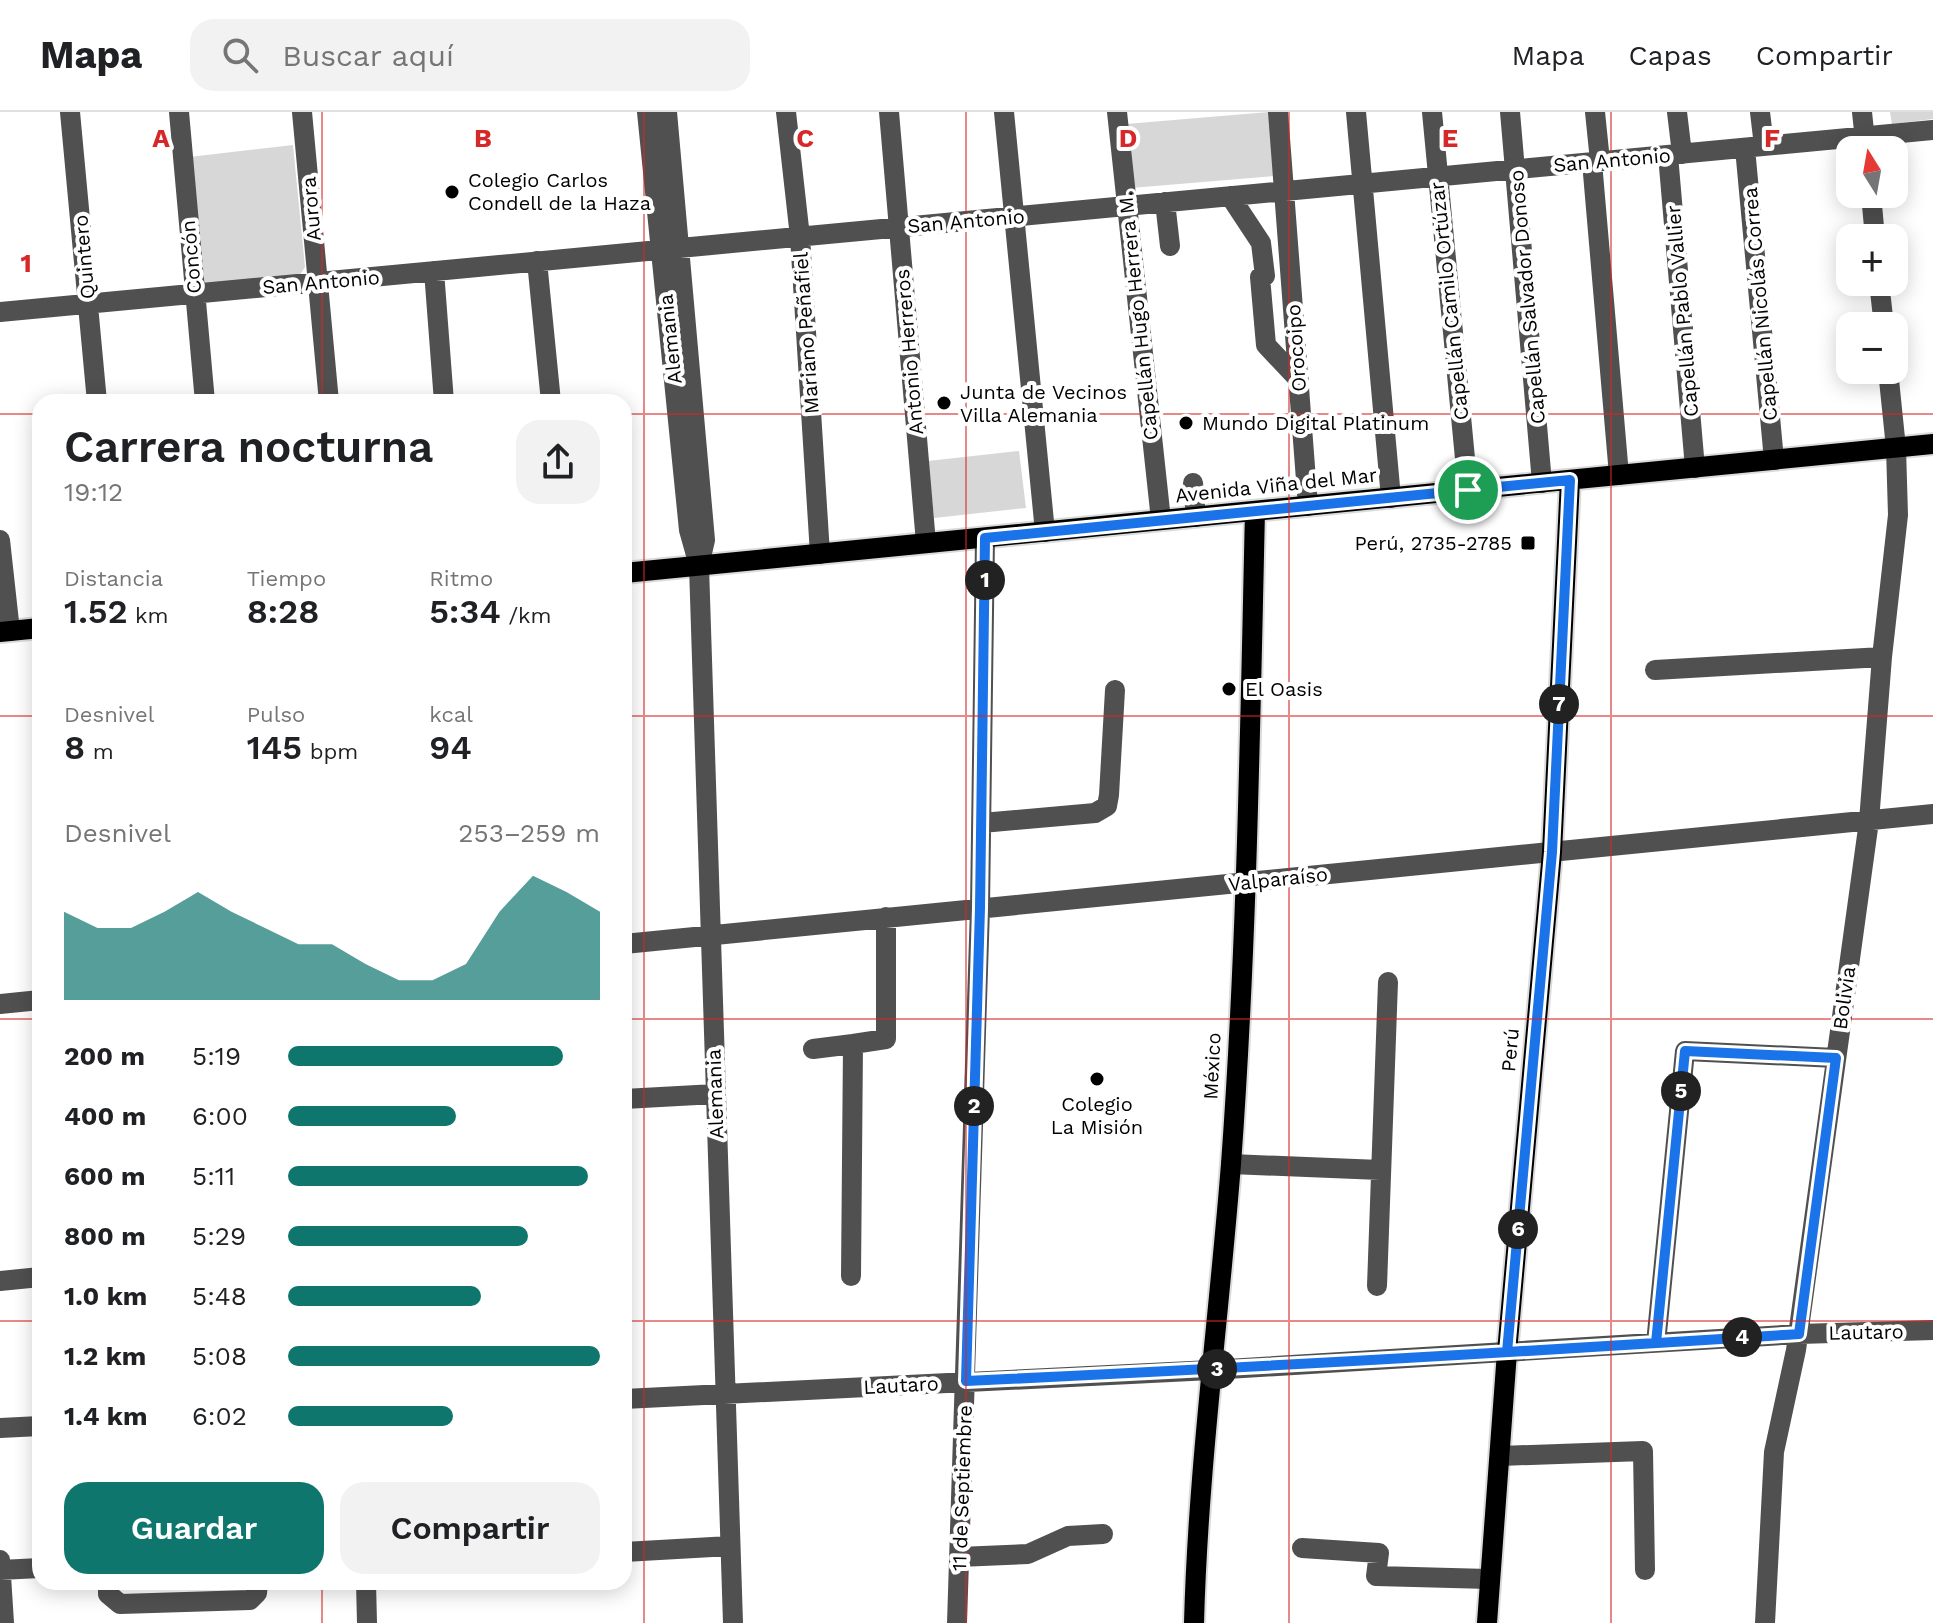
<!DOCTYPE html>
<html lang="es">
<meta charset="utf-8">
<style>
:root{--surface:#fff;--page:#f2f2f2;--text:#202124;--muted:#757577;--line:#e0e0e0;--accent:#0f766e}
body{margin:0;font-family:"Work Sans",sans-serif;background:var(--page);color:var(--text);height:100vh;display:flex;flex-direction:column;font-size:30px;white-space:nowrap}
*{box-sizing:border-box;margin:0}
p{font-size:26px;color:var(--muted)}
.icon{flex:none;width:44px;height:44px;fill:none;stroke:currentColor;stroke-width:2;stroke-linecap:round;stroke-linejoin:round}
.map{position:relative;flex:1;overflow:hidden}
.panel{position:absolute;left:32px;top:282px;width:600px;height:1196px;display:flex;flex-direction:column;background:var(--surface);border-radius:24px;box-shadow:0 4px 20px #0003}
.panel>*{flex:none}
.needle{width:52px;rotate:349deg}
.buttons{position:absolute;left:1836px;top:24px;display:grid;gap:16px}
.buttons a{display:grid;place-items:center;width:72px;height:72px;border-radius:16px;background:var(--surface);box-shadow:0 4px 20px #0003;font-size:40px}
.pin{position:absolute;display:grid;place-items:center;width:68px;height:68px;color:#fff;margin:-34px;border:4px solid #fff;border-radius:50%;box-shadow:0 2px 8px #0007}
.km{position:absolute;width:40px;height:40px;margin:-20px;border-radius:50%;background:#222;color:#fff;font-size:22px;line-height:40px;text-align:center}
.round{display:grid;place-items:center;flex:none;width:84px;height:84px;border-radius:24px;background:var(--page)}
.overview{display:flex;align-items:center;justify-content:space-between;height:136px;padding:0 32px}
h1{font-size:44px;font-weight:600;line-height:60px}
.stats{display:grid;grid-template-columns:repeat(3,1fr);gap:12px;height:136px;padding:8px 32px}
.stats div{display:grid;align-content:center}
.stats b{font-size:34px;font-weight:600}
.stats small{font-size:22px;font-weight:400}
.stats p{font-size:22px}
.chart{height:224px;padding:16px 32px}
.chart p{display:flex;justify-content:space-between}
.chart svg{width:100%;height:144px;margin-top:8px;fill:var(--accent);opacity:.7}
.action{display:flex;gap:16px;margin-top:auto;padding:16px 32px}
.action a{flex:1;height:92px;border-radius:24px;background:var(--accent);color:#fff;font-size:32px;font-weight:600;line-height:92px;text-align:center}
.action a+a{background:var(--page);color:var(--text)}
ul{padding:0 32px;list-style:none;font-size:26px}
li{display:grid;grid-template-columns:128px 96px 1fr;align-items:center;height:60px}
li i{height:20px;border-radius:10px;background:var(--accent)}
header{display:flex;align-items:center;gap:48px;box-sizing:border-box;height:112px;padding:0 40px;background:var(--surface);border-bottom:2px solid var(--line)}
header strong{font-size:38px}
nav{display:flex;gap:44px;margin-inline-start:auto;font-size:28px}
.search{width:560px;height:72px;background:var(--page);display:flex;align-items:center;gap:20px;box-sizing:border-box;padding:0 28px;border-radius:24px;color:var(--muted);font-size:30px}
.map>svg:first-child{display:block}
.green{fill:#d7d7d7}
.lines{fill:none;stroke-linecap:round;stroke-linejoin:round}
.major-casing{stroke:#dbdbdb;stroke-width:24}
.minor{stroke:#505050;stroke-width:20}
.major{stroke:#000;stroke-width:20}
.route-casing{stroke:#fff;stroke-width:16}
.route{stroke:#1a73e8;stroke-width:10}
.grid{fill:none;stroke:#d62828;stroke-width:2;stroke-opacity:0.55}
.poi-dot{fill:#000;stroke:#fff;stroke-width:3}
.labels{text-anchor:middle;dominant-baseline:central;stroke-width:8;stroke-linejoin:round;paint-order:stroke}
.street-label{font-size:20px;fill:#000;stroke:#fff}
.poi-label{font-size:20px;fill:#000;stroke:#fff;text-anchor:start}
.grid-label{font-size:26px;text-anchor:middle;font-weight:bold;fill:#d62828;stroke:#fff;stroke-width:8;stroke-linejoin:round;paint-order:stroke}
</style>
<header>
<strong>Mapa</strong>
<div class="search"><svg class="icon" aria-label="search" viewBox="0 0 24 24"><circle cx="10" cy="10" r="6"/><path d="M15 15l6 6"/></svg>Buscar aquí</div>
<nav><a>Mapa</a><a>Capas</a><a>Compartir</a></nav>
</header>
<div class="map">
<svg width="1933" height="1511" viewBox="0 0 1933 1511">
<rect width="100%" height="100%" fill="#fff"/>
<path class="green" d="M1269 0 1274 64 1131 76 1126 12Z
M1890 0H1933V7L1892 12Z
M293 33 305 155 299 164 201 173 189 45Z
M1019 339 1026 396 934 406 928 349Z"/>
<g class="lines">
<g class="major-casing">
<path id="major" d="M624 461 1933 332
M0 520 40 516
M1194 1511C1198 1358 1219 1205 1231 1052 1247 835 1250 617 1255 399
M1487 1511 1507 1240 1552 740 1570 368"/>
</g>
<path class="minor" d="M70 0 97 290
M179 0 205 290
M302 0 329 290
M647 0 689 418 698 450
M667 0 705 428 699 454 733 1511
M786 0 800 125 820 442
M889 0 926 431
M1004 0 1045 420
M1117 0 1161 408
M1278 0 1308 394
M1356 0 1391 386
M1432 0 1468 378
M1510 0 1542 371
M1595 0 1600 49
M1677 0 1682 42
M1760 0 1764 34
M1862 0 1866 38
M1745 36 1774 348
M1668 43 1695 356
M1592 50 1619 363
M1871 82 1875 126
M1230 84 1261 131 1265 164 1260 165 1266 233 1299 268
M1165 90 1170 134
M537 149 551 290
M434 159 444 290
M1879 170 1884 214
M0 200 1933 18
M1193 371 1196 405
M0 428 10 519
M1655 558 1882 545
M982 711 1095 701 1107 694 1109 683 1115 578
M624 832 1933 702
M0 892 40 888
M813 937 853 932
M624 987 715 982
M1231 1052 1380 1058
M851 1164 853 932 886 927V805
M0 1169 40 1165
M1377 1174 1388 870
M1656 1231 1685 939 1836 946
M624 1287 1211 1258 1799 1222 1933 1218
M0 1316 40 1314
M1500 1344 1643 1339 1645 1458
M1302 1436 1379 1441 1376 1464 1489 1467
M624 1440 730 1434
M959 1445 1028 1442 1068 1424 1103 1422
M0 1448 4 1511
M0 1458 40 1456
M108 1470V1482L120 1492 250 1488 257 1481 258 1470
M366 1470 367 1511
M957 1511 980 796 985 426
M1765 1511 1774 1340 1796 1238 1869 709 1882 545 1898 403 1896 336 1888 258"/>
<use href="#major" class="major"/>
</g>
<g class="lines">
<g class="route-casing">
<path id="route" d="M1468 378 985 426 980 796 966 1269C1244 1256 1521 1240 1799 1222L1836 946 1685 939 1656 1231 1507 1240 1552 740 1570 368 1468 378"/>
</g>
<use href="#route" class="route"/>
</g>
<path class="grid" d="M322 0V290M644 0V1511M966 0V1511M1289 0V1511M1611 0V1511M0 302H40M624 302H1933M0 604H40M624 604H1933M0 907H40M624 907H1933M0 1209H40M624 1209H1933M322 1470V1511"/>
<g class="poi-dot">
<circle cx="452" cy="80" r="8"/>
<circle cx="944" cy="291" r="8"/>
<circle cx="1186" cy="311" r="8"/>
<rect x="1520" y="423" width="16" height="16" rx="4"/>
<circle cx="1229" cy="577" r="8"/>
<circle cx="1097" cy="967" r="8"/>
</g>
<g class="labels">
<g class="street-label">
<text transform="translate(1612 48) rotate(-5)">San Antonio</text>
<text transform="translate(311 97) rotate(-95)">Aurora</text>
<text transform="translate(966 109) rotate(-5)">San Antonio</text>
<text transform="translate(84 145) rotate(-95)">Quintero</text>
<text transform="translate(191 145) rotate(-95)">Concón</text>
<text transform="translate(321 170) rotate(-5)">San Antonio</text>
<text transform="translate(1527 185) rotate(-95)">Capellán Salvador Donoso</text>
<text transform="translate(1449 189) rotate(-96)">Capellán Camilo Ortúzar</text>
<text transform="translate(1760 192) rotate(-95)">Capellán Nicolás Correa</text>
<text transform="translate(1682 199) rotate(-95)">Capellán Pablo Vallier</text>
<text transform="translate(1138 204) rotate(-96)">Capellán Hugo Herrera M.</text>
<text transform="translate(806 221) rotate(-94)">Mariano Peñafiel</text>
<text transform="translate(670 227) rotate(-96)">Alemania</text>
<text transform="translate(1296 236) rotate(-94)">Orocoipo</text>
<text transform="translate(909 240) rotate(-95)">Antonio Herreros</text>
<text transform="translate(1276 373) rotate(-6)">Avenida Viña del Mar</text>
<text transform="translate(1278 767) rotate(-6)">Valparaíso</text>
<text transform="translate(1844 886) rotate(-82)">Bolivia</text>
<text transform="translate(1510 938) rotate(-85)">Perú</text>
<text transform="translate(1212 954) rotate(-87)">México</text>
<text transform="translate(715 982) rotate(-92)">Alemania</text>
<text transform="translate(1866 1220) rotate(-1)">Lautaro</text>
<text transform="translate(901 1273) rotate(-3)">Lautaro</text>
<text transform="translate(962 1376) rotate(-88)">11 de Septiembre</text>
</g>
<g class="poi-label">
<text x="468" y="68">Colegio Carlos<tspan x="468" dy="23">Condell de la Haza</tspan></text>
<text x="960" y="280">Junta de Vecinos<tspan x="960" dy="23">Villa Alemania</tspan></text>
<text x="1202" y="311">Mundo Digital Platinum</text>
<text x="1512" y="431" text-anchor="end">Perú, 2735-2785</text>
<text x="1245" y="577">El Oasis</text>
<text x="1097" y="992" text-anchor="middle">Colegio<tspan x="1097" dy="23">La Misión</tspan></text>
</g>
</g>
<g class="grid-label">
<text x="161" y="35">A</text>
<text x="483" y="35">B</text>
<text x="805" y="35">C</text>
<text x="1128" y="35">D</text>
<text x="1450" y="35">E</text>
<text x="1772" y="35">F</text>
<text x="26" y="160">1</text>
</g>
</svg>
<div class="buttons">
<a><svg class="needle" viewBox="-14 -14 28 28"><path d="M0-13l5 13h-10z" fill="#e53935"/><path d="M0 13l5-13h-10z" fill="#757577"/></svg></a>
<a>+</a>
<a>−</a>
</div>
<div class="pin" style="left:1468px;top:378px;background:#1e9e55"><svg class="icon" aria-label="arrive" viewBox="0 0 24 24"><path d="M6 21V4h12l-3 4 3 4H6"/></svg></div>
<b class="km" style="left:985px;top:468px">1</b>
<b class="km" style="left:974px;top:994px">2</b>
<b class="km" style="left:1217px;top:1257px">3</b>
<b class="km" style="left:1742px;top:1225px">4</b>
<b class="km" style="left:1681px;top:979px">5</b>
<b class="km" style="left:1518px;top:1117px">6</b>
<b class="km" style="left:1559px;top:592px">7</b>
<section class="panel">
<div class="overview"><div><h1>Carrera nocturna</h1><p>19:12</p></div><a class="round"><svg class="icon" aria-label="share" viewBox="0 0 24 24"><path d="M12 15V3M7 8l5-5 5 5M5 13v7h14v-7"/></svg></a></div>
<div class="stats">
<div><p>Distancia</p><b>1.52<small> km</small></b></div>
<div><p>Tiempo</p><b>8:28</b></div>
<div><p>Ritmo</p><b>5:34<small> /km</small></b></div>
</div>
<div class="stats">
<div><p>Desnivel</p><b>8<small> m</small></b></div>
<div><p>Pulso</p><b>145<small> bpm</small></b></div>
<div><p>kcal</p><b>94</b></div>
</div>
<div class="chart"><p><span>Desnivel</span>253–259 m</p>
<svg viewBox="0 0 160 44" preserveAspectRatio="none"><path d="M0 44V17L10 22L20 22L30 17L40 11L50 17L60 22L70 27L80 27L90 33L100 38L110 38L120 33L130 17L140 6L150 11L160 17V44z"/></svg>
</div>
<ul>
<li><b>200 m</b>5:19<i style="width:88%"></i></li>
<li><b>400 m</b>6:00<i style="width:54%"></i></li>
<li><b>600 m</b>5:11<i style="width:96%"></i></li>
<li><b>800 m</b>5:29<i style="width:77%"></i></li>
<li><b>1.0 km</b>5:48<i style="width:62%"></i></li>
<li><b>1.2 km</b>5:08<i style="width:100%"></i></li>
<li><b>1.4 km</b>6:02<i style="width:53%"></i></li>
</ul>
<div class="action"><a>Guardar</a><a>Compartir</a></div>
</section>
</div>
